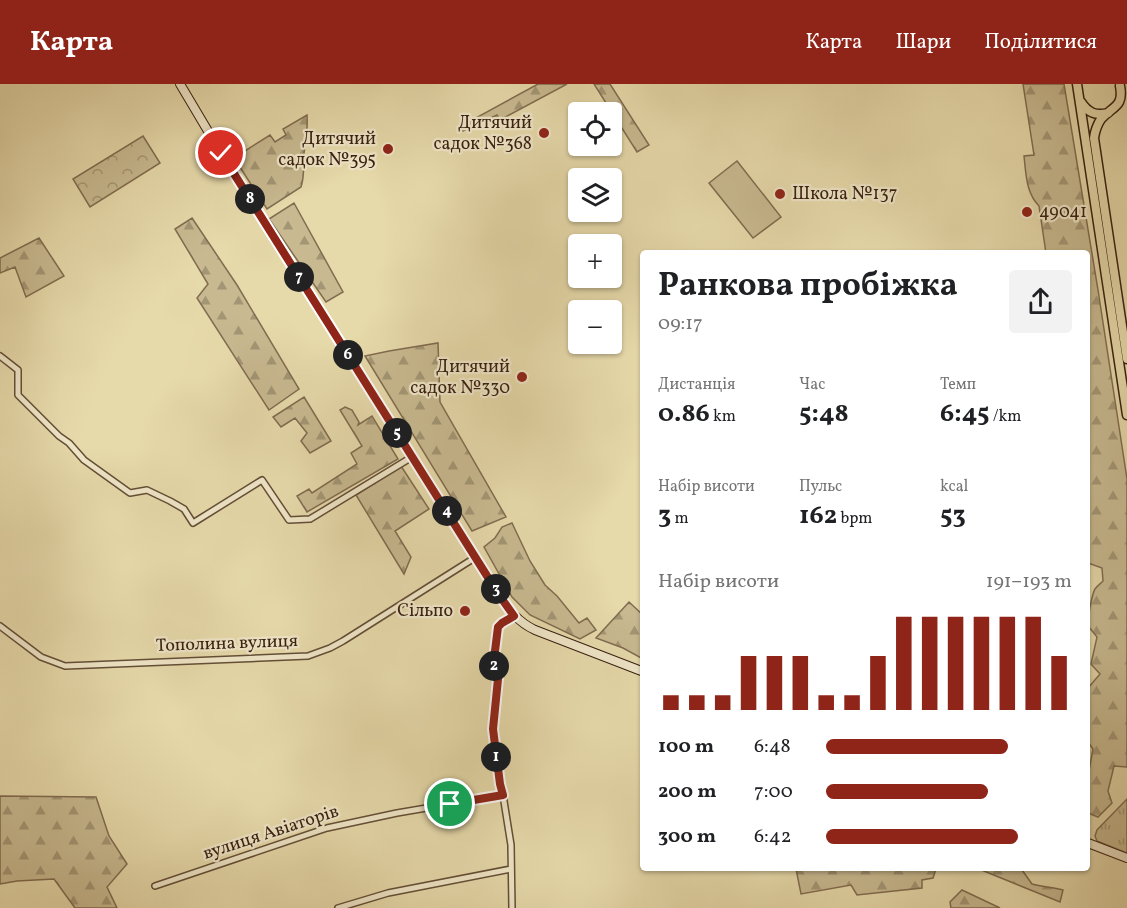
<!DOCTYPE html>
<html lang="uk">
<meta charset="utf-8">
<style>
:root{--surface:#fff;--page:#f2f2f2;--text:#202124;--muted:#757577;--accent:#8f2418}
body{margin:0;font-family:Vollkorn,serif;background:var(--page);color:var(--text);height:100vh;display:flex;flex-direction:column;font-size:22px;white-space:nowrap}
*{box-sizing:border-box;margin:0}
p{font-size:20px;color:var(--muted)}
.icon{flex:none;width:33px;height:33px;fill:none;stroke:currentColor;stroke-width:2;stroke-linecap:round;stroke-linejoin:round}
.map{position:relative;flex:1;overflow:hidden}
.sheet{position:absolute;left:640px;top:166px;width:450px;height:621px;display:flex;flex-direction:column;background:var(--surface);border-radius:6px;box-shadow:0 2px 4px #0004}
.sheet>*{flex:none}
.controls{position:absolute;left:568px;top:18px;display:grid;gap:12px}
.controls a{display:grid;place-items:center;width:54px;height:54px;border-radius:6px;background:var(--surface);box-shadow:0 2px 4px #0004;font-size:30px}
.pin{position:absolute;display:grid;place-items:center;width:51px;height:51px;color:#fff;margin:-26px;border:3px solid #fff;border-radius:50%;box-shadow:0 2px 6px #0007}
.km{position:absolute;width:30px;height:30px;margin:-15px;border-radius:50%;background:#222;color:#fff;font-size:16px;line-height:30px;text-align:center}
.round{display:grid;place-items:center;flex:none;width:63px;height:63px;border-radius:6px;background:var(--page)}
.head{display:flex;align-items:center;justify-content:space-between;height:102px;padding:0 18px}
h1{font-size:33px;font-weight:700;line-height:45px}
.metrics{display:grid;grid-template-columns:repeat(3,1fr);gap:9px;height:102px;padding:6px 18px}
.metrics div{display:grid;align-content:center}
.metrics b{font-size:26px;font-weight:700}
.metrics small{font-size:16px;font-weight:400}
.metrics p{font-size:16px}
.chart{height:168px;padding:12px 18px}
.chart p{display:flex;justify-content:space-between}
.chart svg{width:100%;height:108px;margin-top:6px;stroke:var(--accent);stroke-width:6}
ul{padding:0 18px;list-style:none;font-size:20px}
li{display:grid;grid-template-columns:96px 72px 1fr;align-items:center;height:45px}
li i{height:15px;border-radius:8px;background:var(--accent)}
header{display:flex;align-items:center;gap:36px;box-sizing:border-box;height:84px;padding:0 30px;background:var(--accent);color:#fff}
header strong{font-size:28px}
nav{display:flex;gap:33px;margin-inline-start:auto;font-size:21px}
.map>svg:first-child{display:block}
.grass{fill:url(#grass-tufts);stroke:#806c50;stroke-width:1.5}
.forest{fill:url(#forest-firs);stroke:#806c50;stroke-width:1.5}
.park{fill:url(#park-crowns);stroke:#806c50;stroke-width:1.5}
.pitch{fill:#c8b990;stroke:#806c50;stroke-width:1.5}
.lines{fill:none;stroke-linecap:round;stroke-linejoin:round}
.street-casing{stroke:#634e36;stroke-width:8}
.secondary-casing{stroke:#371f10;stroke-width:10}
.primary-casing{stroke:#371f10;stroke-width:11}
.street{stroke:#efe6c8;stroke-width:5}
.secondary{stroke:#efe6c8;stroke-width:8}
.primary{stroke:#e6d9aa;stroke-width:8}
.route-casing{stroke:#fff;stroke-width:12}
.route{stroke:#8f2418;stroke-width:8}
.poi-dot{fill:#8f2418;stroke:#efe6c8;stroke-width:2}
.labels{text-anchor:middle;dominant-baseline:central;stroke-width:4.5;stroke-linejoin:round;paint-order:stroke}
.poi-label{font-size:18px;fill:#371f10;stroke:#efe6c8;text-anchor:end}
.street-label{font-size:18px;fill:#371f10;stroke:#efe6c8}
</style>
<header>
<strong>Карта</strong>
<nav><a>Карта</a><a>Шари</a><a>Поділитися</a></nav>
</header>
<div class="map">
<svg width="1127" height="824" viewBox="0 0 1127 824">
<defs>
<pattern id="grass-tufts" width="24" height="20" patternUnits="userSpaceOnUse" patternTransform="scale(1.5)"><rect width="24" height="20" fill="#c8b990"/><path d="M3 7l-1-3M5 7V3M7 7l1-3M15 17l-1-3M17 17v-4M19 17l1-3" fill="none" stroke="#a39674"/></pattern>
<pattern id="forest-firs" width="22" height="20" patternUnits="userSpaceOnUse" patternTransform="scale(1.5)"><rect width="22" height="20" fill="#c8b990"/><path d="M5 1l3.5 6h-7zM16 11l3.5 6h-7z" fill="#a39674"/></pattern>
<pattern id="park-crowns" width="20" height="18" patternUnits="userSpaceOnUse" patternTransform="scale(1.5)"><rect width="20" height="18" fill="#c8b990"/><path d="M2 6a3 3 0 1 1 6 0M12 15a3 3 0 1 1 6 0" fill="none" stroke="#a39674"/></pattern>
</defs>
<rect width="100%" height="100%" fill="#e6d9aa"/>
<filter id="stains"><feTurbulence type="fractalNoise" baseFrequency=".00333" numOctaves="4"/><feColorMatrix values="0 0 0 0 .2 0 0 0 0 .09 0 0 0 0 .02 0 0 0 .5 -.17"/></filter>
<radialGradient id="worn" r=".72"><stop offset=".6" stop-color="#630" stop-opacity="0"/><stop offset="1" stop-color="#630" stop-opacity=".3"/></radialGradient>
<path class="grass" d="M1127 715V769L1097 757 1095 752 1097 746Z"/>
<path class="forest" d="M538 0H567L500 36 497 31 463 47 461 42Z
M594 0H610L649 61 637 68Z
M1023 0H1064L1098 206 1127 395V683L1114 682 1108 707 1112 719 1098 733 1088 729V692L1093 665 1088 658V604L1100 590 1091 580 1097 553 1088 542C1087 536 1092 510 1095 505 1097 502 1100 500 1103 497L1102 484 1088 479V170L1046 169 1039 122C1026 109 1026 90 1024 72L1034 71Z
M307 31C308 46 306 55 304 69 303 81 305 91 301 103L267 125 234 74 270 51 275 58 286 51 283 45Z
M294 119 343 208 326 218 269 135Z
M192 134 237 201 299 305 269 326 197 214 208 200 175 145Z
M39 154 64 192 26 213 15 183 0 189V174Z
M438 259 440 318 506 433 472 447 365 272 389 267Z
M304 313 331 357 310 369 301 357 307 349 295 334 281 343 273 333Z
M345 323 352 326 359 338 358 341 372 332 398 375 307 428 297 412 309 405 312 409 357 380 351 369 362 362 340 326Z
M401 382 429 425 395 447 411 473 404 490 356 411Z
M512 439 530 477 545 501 557 512 579 539 587 534 596 546 580 555 530 531 512 513 484 463 495 454 502 443Z
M629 518 643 531V575L623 564 596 554Z
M0 712 96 713 109 752 127 780 107 803 117 824H75L54 795 17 797 0 800Z
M1016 784 1022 786 1032 800C1043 803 1052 803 1063 806L1060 818 979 785Z
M796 785V784L936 785 933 794 922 796V804L857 811 851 801 801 810Z
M962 806 1000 824H951L950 818Z"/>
<path class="park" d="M143 52 160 79 90 123 73 95Z"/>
<path class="pitch" d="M737 77 781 133 753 154 709 99Z"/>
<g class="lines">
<g class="street-casing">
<path id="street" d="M0 272 18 286V311L59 352 69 359 84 376 130 409 147 406 170 417 184 425 193 439 262 396 289 436 310 435 412 373
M0 542 41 573 65 582 308 572 330 564 343 557 476 473
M155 802 327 744 397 729 503 711
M338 824 388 809 511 785
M512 824 511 761 503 711 499 700 493 645 498 595 494 584V573L498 543 514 532"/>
</g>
<g class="secondary-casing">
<path id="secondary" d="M180 0 221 69 499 511C509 526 518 538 535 546L644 588
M1088 759 1127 774"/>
</g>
<g class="primary-casing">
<path id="primary" d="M1077 0 1127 331
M1120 2C1124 23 1113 22 1101 35 1097 41 1095 47 1094 54L1127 275
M1081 18C1088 29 1096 32 1108 29"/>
</g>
<use href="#street" class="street"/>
<use href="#secondary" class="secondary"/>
<use href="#primary" class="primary"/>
</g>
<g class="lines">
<g class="route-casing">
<path id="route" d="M221 69 499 511 514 532 502 539 498 543 494 575V584L498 595 493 645 500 700 503 711 450 720"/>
</g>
<use href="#route" class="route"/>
</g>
<g class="poi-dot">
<circle cx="544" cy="49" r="6"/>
<circle cx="388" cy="65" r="6"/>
<circle cx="780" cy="110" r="6"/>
<circle cx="1027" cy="128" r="6"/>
<circle cx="522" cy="293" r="6"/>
<circle cx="465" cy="527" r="6"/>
</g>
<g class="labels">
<g class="poi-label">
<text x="532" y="39">Дитячий<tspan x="532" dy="21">садок №368</tspan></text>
<text x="376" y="55">Дитячий<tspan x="376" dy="21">садок №395</tspan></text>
<text x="792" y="110" text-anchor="start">Школа №137</text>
<text x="1039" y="128" text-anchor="start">49041</text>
<text x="510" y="283">Дитячий<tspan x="510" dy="21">садок №330</tspan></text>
<text x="453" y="527">Сільпо</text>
</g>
<g class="street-label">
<text transform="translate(227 560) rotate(-2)">Тополина вулиця</text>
<text transform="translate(271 749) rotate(-18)">вулиця Авіаторів</text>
</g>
</g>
<rect width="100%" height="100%" filter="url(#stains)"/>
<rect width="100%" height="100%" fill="url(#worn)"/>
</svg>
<div class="controls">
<a><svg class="icon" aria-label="locate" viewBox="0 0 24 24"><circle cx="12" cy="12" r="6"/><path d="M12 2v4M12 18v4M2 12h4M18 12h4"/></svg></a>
<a><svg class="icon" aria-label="layers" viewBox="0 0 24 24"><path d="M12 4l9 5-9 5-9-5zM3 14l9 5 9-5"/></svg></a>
<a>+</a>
<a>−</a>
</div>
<div class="pin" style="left:450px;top:720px;background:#1e9e55"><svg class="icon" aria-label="arrive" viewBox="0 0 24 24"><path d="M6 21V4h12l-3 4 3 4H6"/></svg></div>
<div class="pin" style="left:221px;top:69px;background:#d93025"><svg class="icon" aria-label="check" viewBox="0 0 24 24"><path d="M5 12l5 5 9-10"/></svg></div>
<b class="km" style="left:496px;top:673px">1</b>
<b class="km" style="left:494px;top:582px">2</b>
<b class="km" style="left:496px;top:505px">3</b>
<b class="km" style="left:447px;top:427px">4</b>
<b class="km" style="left:397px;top:349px">5</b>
<b class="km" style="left:348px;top:271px">6</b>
<b class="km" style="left:299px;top:193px">7</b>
<b class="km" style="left:250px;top:115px">8</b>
<section class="sheet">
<div class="head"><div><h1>Ранкова пробіжка</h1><p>09:17</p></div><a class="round"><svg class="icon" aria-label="share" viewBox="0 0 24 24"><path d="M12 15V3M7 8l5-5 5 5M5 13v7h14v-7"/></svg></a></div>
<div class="metrics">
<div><p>Дистанція</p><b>0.86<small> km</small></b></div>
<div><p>Час</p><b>5:48</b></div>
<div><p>Темп</p><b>6:45<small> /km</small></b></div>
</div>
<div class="metrics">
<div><p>Набір висоти</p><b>3<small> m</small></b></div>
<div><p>Пульс</p><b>162<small> bpm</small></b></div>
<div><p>kcal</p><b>53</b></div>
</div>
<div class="chart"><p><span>Набір висоти</span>191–193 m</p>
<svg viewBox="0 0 160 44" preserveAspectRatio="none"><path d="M5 44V38M15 44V38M25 44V38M35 44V22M45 44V22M55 44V22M65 44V38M75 44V38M85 44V22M95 44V6M105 44V6M115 44V6M125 44V6M135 44V6M145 44V6M155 44V22"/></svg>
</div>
<ul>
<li><b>100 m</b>6:48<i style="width:74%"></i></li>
<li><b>200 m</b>7:00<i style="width:66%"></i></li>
<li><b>300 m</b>6:42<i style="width:78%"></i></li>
</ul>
</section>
</div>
